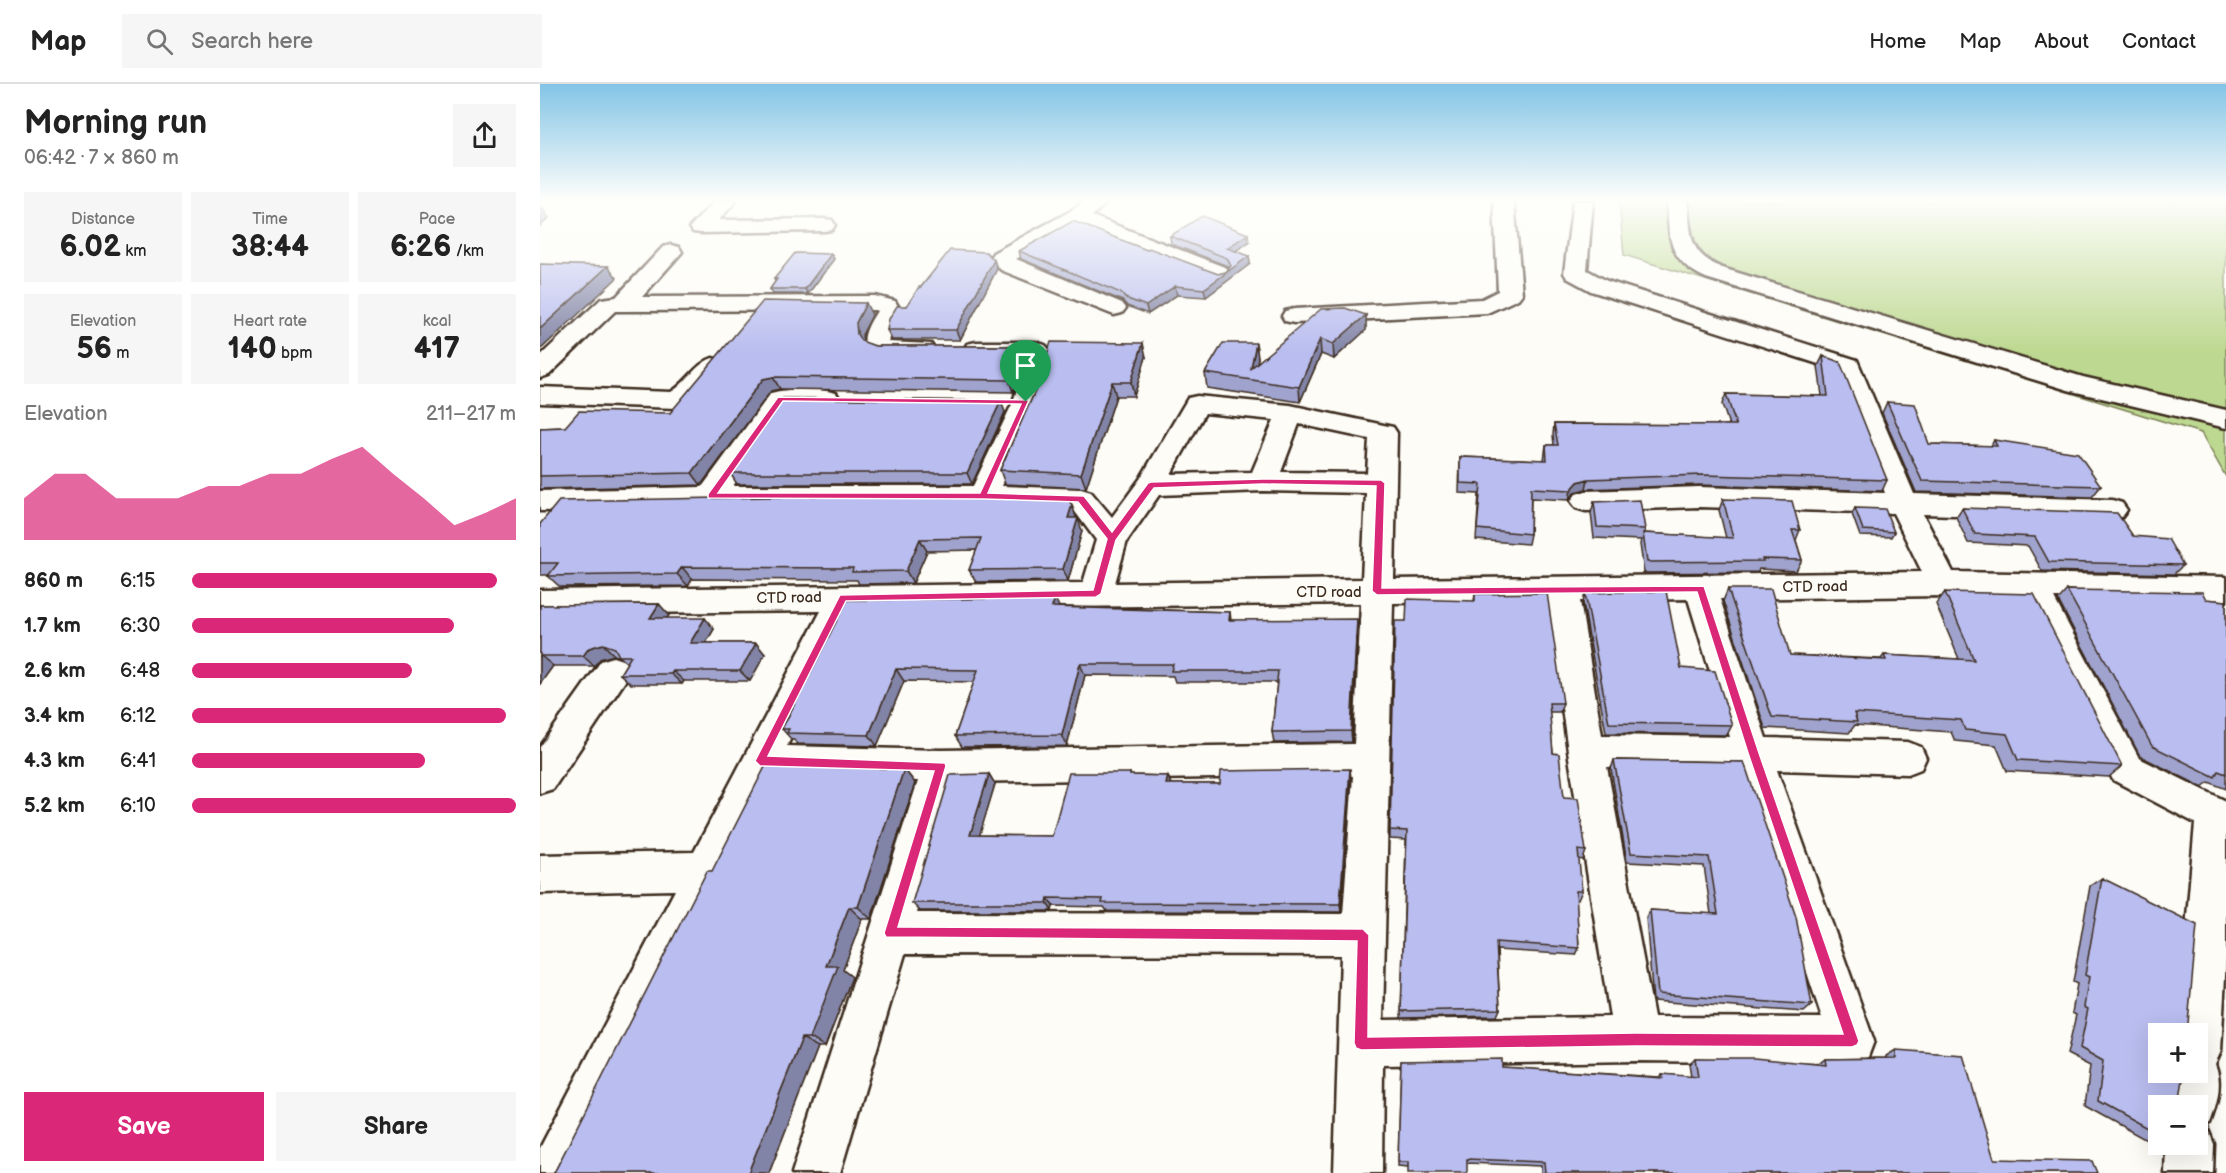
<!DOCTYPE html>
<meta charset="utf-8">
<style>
:root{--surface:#fff;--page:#f6f6f6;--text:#222;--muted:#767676;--line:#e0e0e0;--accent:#db2777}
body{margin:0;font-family:"Balsamiq Sans",sans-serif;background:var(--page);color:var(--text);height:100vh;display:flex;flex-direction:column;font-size:22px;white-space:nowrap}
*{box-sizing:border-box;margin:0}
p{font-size:20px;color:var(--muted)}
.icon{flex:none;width:33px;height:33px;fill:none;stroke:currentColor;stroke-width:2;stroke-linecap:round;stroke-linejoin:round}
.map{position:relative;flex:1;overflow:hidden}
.sheet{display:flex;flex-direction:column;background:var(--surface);width:540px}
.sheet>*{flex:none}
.controls{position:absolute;left:1608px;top:939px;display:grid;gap:12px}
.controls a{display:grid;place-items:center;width:60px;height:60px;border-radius:0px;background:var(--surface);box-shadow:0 6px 24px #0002;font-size:30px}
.pin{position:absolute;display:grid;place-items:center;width:51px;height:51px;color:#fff;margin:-62px -26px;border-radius:50% 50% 50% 0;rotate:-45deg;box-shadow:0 0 6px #0007}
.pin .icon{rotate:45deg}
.round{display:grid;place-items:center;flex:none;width:63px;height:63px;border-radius:0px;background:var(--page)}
.overview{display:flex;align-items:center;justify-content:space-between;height:102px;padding:0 24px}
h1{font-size:33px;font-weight:600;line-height:45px}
.figures{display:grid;grid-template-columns:repeat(3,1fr);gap:9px;height:102px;padding:6px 24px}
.figures div{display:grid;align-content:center;border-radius:0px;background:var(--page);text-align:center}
.figures b{font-size:30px;font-weight:600}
.figures small{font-size:16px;font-weight:400}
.figures p{font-size:16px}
.chart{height:168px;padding:12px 24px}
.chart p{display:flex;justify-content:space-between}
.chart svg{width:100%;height:108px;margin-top:6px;fill:var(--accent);opacity:.7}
.button{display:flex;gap:12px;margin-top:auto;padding:12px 24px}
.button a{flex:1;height:69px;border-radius:0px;background:var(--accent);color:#fff;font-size:24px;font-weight:600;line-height:69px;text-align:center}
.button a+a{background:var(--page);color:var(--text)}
ul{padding:0 24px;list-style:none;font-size:20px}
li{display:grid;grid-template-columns:96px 72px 1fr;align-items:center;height:45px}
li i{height:15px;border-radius:8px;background:var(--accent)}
header{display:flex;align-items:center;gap:36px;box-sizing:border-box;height:84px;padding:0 30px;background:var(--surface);border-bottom:2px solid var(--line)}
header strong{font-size:28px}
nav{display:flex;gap:33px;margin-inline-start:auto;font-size:21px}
.search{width:420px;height:54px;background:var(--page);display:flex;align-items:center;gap:15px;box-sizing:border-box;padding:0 21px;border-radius:0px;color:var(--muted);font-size:22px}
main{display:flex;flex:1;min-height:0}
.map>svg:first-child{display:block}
.green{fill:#bdd890;stroke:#7c8157;stroke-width:1.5}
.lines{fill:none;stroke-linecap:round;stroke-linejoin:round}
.minor-casing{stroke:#3b2a1e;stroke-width:5}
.minor{fill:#fdfcf7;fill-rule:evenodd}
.wall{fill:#9fa3ce;stroke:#3b2a1e;stroke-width:1.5}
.shaded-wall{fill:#8284a7;stroke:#3b2a1e;stroke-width:1.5}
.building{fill:#b9bdef;stroke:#3b2a1e;stroke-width:1.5}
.route{fill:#db2777;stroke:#fff;stroke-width:1.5;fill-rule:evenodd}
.labels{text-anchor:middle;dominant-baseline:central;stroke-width:4.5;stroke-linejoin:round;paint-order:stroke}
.street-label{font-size:15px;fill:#3b2a1e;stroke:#fdfcf7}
</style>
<header>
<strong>Map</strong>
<div class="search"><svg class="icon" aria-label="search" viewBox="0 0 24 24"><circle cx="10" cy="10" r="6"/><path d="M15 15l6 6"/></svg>Search here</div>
<nav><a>Home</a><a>Map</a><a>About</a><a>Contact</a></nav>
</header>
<main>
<section class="sheet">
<div class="overview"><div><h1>Morning run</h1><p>06:42 · 7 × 860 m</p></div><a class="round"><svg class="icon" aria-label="share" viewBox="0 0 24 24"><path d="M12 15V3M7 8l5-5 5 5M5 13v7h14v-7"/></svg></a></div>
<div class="figures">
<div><p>Distance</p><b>6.02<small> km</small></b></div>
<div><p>Time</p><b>38:44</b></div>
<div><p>Pace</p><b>6:26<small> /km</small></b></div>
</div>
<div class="figures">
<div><p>Elevation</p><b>56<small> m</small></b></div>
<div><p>Heart rate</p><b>140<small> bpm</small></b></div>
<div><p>kcal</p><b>417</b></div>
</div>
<div class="chart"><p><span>Elevation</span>211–217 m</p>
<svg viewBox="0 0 160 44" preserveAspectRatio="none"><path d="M0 44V27L10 17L20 17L30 27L40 27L50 27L60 22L70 22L80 17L90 17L100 11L110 6L120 17L130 27L140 38L150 33L160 27V44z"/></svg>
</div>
<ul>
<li><b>860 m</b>6:15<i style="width:94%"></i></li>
<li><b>1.7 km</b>6:30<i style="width:81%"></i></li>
<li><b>2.6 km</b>6:48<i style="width:68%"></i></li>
<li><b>3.4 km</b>6:12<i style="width:97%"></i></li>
<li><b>4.3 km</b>6:41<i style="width:72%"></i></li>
<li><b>5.2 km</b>6:10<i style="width:100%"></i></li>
</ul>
<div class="button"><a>Save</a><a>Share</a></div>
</section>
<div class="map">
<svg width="1686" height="1089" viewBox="0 0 1686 1089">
<rect width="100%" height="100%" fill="#fdfcf7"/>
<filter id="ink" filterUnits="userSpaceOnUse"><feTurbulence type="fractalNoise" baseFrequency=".0167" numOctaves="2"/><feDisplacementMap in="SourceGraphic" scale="12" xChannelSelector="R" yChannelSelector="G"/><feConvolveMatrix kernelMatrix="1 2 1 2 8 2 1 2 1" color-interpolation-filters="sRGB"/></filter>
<g filter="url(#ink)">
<path class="green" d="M1079 117H1129C1130 141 1128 167 1148 183L1686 340V393L1661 349 1084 171Z
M1147 117H1686V329L1587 308 1221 198C1202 190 1171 184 1160 166 1151 153 1150 132 1147 117Z"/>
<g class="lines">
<g class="minor-casing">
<path id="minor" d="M175 117H196L179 136 284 135 292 136 295 141 292 146 284 147 161 149 153 148 150 143Z
M545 117H568L552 132 687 184 690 189 687 194 679 196 671 194 538 141 476 175 582 219 586 224 582 229 574 231 461 186 450 174 453 169 529 128Z
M954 117H974L982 210 978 215 947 229 754 239 745 237 742 232 745 227 754 225 942 215 958 207Z
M1033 117H1053L1047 186 1067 197 1317 276 1374 410 1572 416 1582 419 1587 426 1582 433 1572 436 1383 430 1413 488 1686 493V517L1514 514 1599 674 1686 717V874L1681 967 1675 980C1683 998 1677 1021 1670 1039L1663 1041 1667 1043 1674 1060 1673 1089H1625L1626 1060H1658V1022H1630L1633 988H1658V950H1637L1655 739 1573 696 1482 513 1403 512 1180 515 1226 654 1368 658 1381 663 1386 674 1381 685 1368 690 1237 686 1334 957 1328 973 1312 979 1096 977 843 981 842 1089H794L801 871 365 870 300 1089H252L378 697 232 693 39 1089H0V1064L135 806 0 809V771L154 768 281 527 0 530V506L543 499 556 456 533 425 338 421 0 427V407L162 403 231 309C250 304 277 304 296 309L300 315 296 321 287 323H248L193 402H433L473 318 487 273 427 270 424 265 427 260 436 258H496L505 261 514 270 499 318 462 402 541 405 551 408 572 433 600 395 648 314 657 312 750 321 853 343 857 349 854 495 1382 488 1353 429 1159 423 1046 427 1036 424 1031 417 1036 410 1046 407 1159 403 1345 409 1297 286 1051 207 1027 194 1024 189ZM665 329 734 336 712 388 631 390ZM759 340 829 355 827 389 741 388ZM723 407 826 409 822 495 575 499 587 457 619 411ZM1148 515 1190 653 1062 651 1040 517ZM1007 517 1028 667 1070 933 843 936 853 519ZM821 519 814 660 401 666 247 662 314 526ZM1067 683 1200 685 1282 934 1114 933ZM813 692 803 830 377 829 415 698Z
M1127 117H1147C1152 150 1146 168 1182 184L1543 293 1686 326V344L1528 306 1166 194C1128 177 1129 154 1127 117Z
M131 161 139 163 142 168 102 213 335 212 355 217 361 227 351 244 349 258 391 260 394 265 391 270C380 273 369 272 358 272 319 272 317 257 337 227L335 226 75 227 9 291 0 294V272L61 215 76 213 123 163Z
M173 274 182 277 186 282C173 301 159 318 136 324L0 319V303L131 308C147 299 156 279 173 274Z
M73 573 85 577 90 587 85 597 13 705 0 709V663L61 577Z"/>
</g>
<use href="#minor" class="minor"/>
</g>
<path class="wall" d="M630 152 709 158 696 167 709 172 710 180 666 213 637 211 608 230 587 222 583 217 481 175 479 167 607 166 678 190 686 188 689 184 688 182 631 160Z
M291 170 294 175 268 210H233L230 205 235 198 234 195Z
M454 176 457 185 420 256H352L347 246 381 203Z
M332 231 322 251 323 258 335 262H481L485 274 473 308 240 305 231 307 161 401 0 405V344L25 343 130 329Z
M826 231V246L794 275 781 270 760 318 667 304 665 289 716 259 718 274 717 280Z
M1283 272 1347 396 1342 407 1159 401 1046 405 1035 408 1029 416 991 414 990 450 988 460 936 456 939 410 919 409 920 373 1004 376 1006 361H1014L1013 351 1014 340 1189 341 1182 320 1186 310 1282 312 1278 282Z
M606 273 594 312H576L546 404 465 400 460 386 496 305Z
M1347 318 1389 360 1451 362 1454 356 1561 402 1552 413 1376 408 1342 329Z
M465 328 432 400H197L190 389Z
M1183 415 1260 446 1256 456 1262 476 1256 487 1219 485 1218 488 1104 489 1100 460 1101 456 1054 454 1051 429 1054 418 1105 445 1104 449 1186 454 1179 426Z
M1315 424 1354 448 1351 453 1320 452 1312 430Z
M1422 424 1593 452 1643 481 1634 490 1502 487 1488 462 1428 459 1416 433Z
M536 433V434L542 447 528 497 436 498 429 486 437 466 387 467 373 499 319 500 317 496 152 495 148 502 20 503 8 492 9 491H0V440Z
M1188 505 1250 571 1341 575 1344 571 1419 575 1396 520 1405 508 1582 682 1569 693 1467 687 1456 661 1415 657 1411 648 1315 641 1309 649 1225 644 1183 517Z
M1527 506 1686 517V705L1669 698 1662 703 1600 672 1518 516Z
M1045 509 1141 584 1192 641 1187 651 1066 649 1043 519Z
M935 510 1023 619 1020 628H1009L1013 669 1024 713 1046 767 1043 776 1038 775 1042 807 1038 816H1036L1039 864 1036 871 957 866 960 925 957 932 861 934 866 756 850 755V746L866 537 934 517Z
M307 516 690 528 691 536 817 547 812 658 734 659 732 648 737 598H635L633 592 545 591 527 662 422 663 415 652 434 598 364 597 337 662 257 660 254 656H252L242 645Z
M119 520 129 531 127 534 174 545 166 559H216L225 570 210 597H144L142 600H91L80 590 87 579 80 573 74 571 60 575 54 582H13L0 600V521Z
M1074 676 1204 678 1272 921 1264 928 1113 917 1106 834 1110 826 1171 830 1164 782 1087 778 1071 685Z
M364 685 375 699 331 835H322L303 886 312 893 285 963H278L229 1089H14L172 787Z
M590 689 591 691 628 692 631 700H680L811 694 801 828 567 827 564 823 513 822 512 827H380L372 819 449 690 455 700 439 751 512 752Z
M1562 794 1618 1022V1060H1626L1619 1063 1545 1022 1550 982 1527 970 1536 931 1532 929 1537 900 1533 898 1550 802Z
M1356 966 1454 1075 1557 1089H1001V1082L927 1079 868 1083 858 1082 861 977 1119 993 1122 990 1151 993 1149 980 1155 974 1277 981 1285 975 1346 974V972Z"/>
<path class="shaded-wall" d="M2 124 9 134 0 142V125Z
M708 150 709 158 688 172 687 164Z
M291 170 294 175 268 210 265 205Z
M709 172 710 180 666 213 664 205Z
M454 176 457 185 420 256 416 246Z
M68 182 77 194 0 266V245Z
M635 202 637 211 608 230 606 222Z
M326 219 332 231 322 251 323 262 317 250 316 239Z
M826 231V246L794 275 793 260Z
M780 255 781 270 760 318 759 303Z
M603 259 606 273 594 312 591 298Z
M716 259 718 274 714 296 711 284Z
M481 262 485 274 473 308 469 296Z
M233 293 240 305 231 307 161 401 152 389 223 295Z
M572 298 576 312 546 404 541 390Z
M461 317 465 328 432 400 427 389Z
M1048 395 1046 405 1035 408 1029 416 1031 406 1038 398Z
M532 421 536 433 532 446 528 434Z
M538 434 542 447 528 497 523 485Z
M380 455 387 467 373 499 366 487Z
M142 483 152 495 148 502 137 490Z
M515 514 520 525 512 523Z
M119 520 129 531 120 544 110 534Z
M165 534 174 545 160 569 150 559Z
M817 535V547L812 658 811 647Z
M216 559 225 570 210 597 200 587Z
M63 560 74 571 60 575 54 582 43 572 49 564Z
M1 572 13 582 0 600V573Z
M540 580 545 591 527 662 522 651Z
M356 585 364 597 337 662 329 651Z
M133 587 144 597 142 600 131 590Z
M364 685 375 699 331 835 318 823Z
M810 685 811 694 801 828 800 820Z
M449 690 455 700 437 760 430 751Z
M628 692 631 701 626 700Z
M508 814 513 822 512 827 507 819Z
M309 823 322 835 303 886 312 893 285 963 270 954 286 882Z
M262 954 278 963 229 1089H208Z"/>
<path class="building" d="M662 132 708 150 687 164 709 172 664 205 635 202 606 222 585 214 581 209 479 167 533 137 607 166 609 164 678 190 686 188 691 182 687 174 630 152Z
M410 166 446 168 454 176 416 246H347L349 235 357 222H367L379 203H381Z
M255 169 291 170 265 205H230L237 195H234Z
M0 180 68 182 0 245Z
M223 217 326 219 316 239 317 250 321 257 335 262H481L469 296 233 293 223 295 152 389 0 392V344L25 343 39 327 130 329Z
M805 224 826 231 793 260 780 255 759 303 665 289 683 259H716L711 284 781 225Z
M511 258 603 259 591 298H572L541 390 460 386 496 305Z
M1283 272 1300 278 1347 396 1163 391 1048 395 1038 398 1031 406 991 404 990 450 937 445 941 400 920 399V373L1007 376 1006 361H1018L1014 340 1196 341 1186 310 1288 312Z
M243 314 461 317 427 389H190Z
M1347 318 1375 320 1389 360 1457 362 1454 356 1538 369 1561 402 1382 397Z
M331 411 528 415 532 421 528 434H538L523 485 429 486 441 454 380 455 366 487 312 488 313 484 142 483 137 490 8 492 18 479H0V440L19 417Z
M1183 415 1252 417 1260 446H1252L1262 476 1222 475 1223 477 1107 478 1103 449 1193 454Z
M1100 416 1105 445 1057 443 1054 418Z
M1315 424 1345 425 1354 448 1323 446Z
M1422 424 1577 429 1593 452 1628 455 1643 481 1509 478 1495 453 1435 450Z
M1188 505H1231L1250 571 1346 576 1344 571 1434 576 1405 508 1494 510 1582 682 1478 676 1467 650 1425 646 1421 636 1314 629 1317 638 1232 633Z
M1527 506 1662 508 1666 515 1686 517V690L1678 687 1675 693 1612 662Z
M1126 507 1141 584 1175 587 1192 641 1069 639 1045 509Z
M1007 509 1023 619H1009L1013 669 1019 670 1024 713 1038 714 1046 767 1038 766 1042 807H1036L1039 864 956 858 960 925 861 927 867 747 850 746 855 537H866L867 515 935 517V510Z
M515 514 512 523 690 528 689 536 817 535 811 647 732 648 738 587H631L633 580H540L522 651 415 652 438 586 356 585 329 651 247 649 249 645H242L307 516Z
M119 520 110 534H165L150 559H216L200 587H133L131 590H80L91 572H79L75 564 63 560 49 564 43 572H1L0 573V521Z
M1074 676 1204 678 1256 833 1272 921 1118 910 1110 826 1178 830 1169 773 1091 769Z
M226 681 364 685 318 823H309L286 882H298L270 954H262L208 1089H14L167 787H172Z
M810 685 800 820 562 819 563 815 508 814 507 819H372L410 691 449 690 430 751 512 752 529 689H590V691L628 692 626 700H680L681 687Z
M1562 794 1657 841 1647 950H1618V988H1644L1639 1022H1618V1050L1558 1017 1563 977 1540 964 1548 925 1544 923 1549 893 1545 891Z
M1356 966 1423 971 1454 1075 1552 1077 1557 1089H1005L1004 1078 927 1075V1089H868V1078H858L861 977 962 975V983L1123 994 1122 990 1158 993 1155 974H1214L1286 981 1285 975 1356 974Z"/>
</g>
<linearGradient id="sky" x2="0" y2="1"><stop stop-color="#83c4e6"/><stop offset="0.43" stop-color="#fefefb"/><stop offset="1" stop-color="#fefefb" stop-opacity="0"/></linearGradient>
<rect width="1686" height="269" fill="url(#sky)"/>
<path class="route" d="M238 313 489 316 448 409 544 412 572 448 608 399 611 398 723 395 841 396 845 399 842 504 1164 502 1219 669 1319 957 1317 961 1312 963 1096 962 821 966 816 964 814 959 817 857 346 853 344 849 394 687 220 682 215 677 300 511 553 506 567 455 538 418 443 415 168 414V410ZM243 317 481 320 440 409H178ZM723 400 836 402 832 507 837 511 1157 508 1208 669 1303 950 1096 949 828 953 829 851 823 845 358 843 406 682 405 679 228 672 306 517 556 513 561 510 576 456 614 404Z"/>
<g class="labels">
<g class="street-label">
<text transform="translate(1275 503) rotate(-1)">CTD road</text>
<text x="789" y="508">CTD road</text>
<text transform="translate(249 514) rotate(-1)">CTD road</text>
</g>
</g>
</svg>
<div class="controls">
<a>+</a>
<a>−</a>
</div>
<div class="pin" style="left:486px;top:318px;background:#1e9e55"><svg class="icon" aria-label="arrive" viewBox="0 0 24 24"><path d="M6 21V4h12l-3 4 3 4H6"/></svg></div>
</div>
</main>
